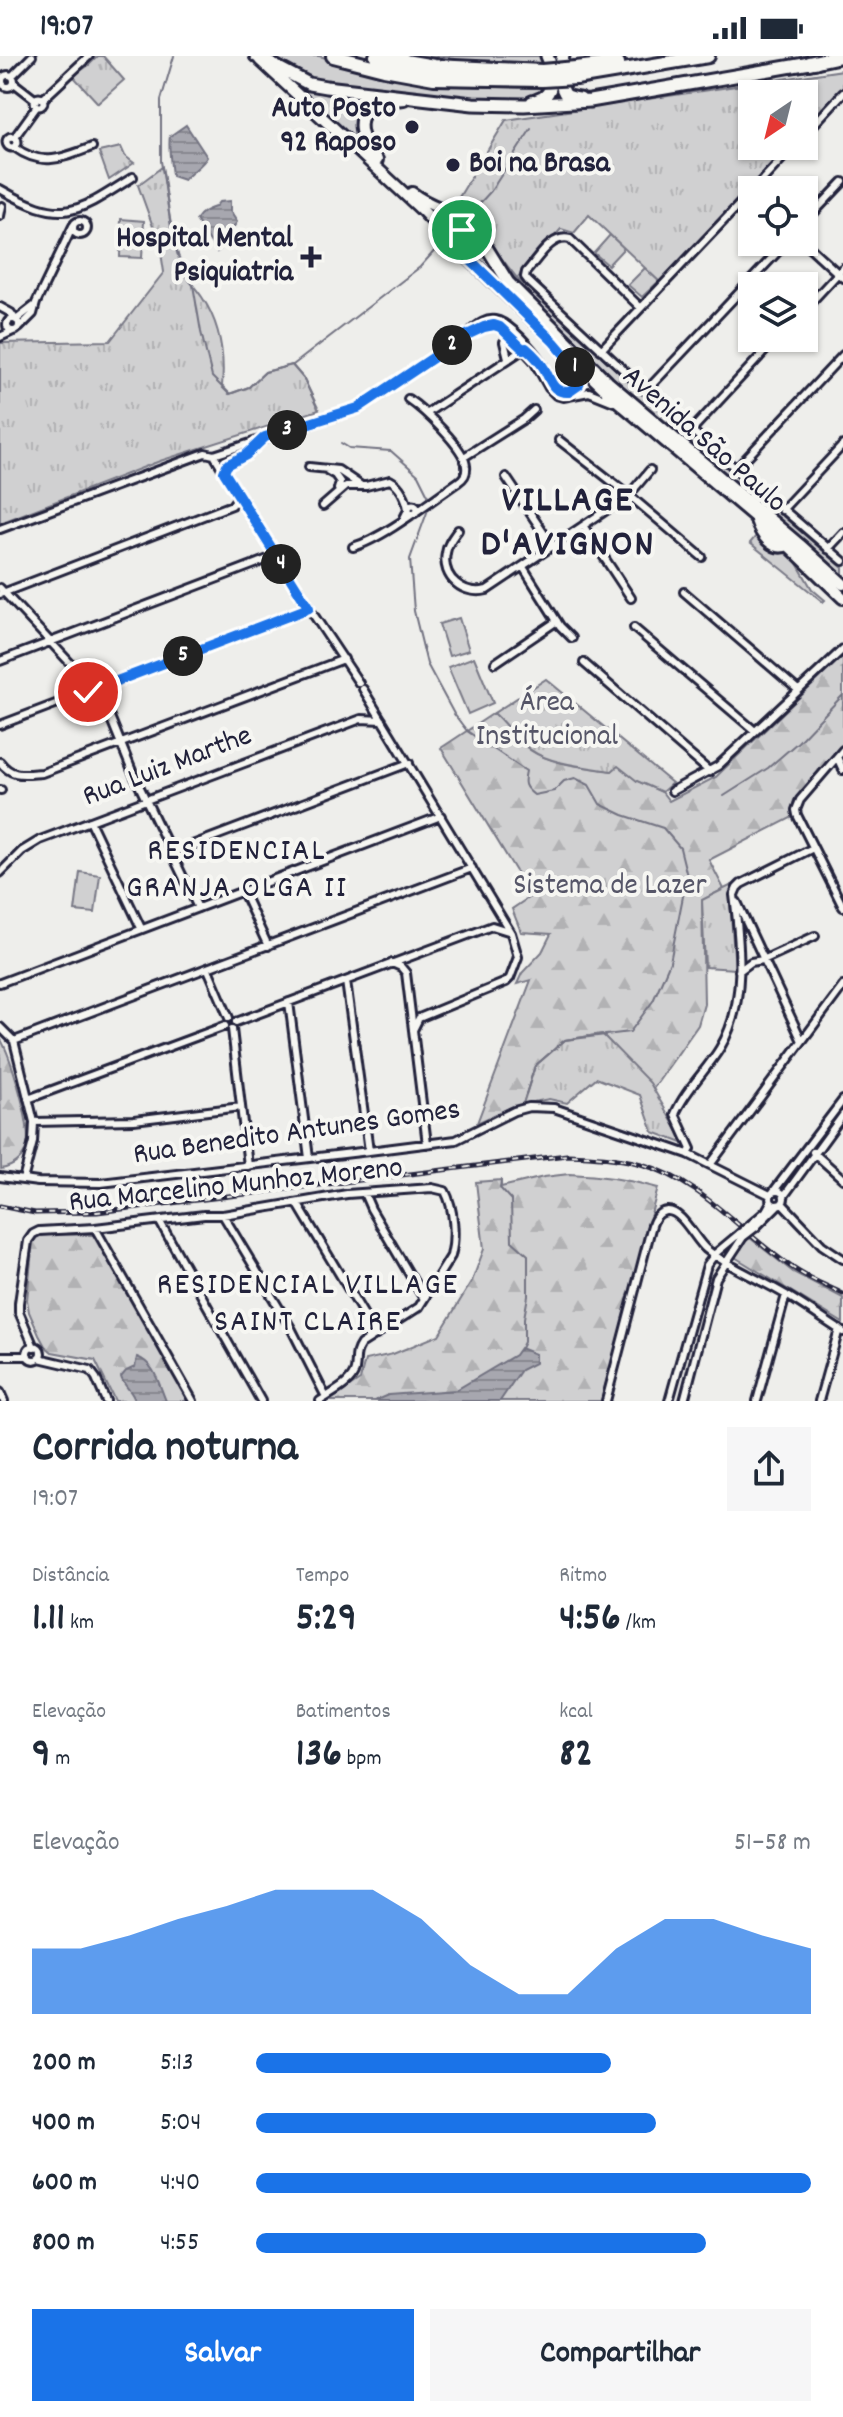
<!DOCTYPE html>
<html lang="pt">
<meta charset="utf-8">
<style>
:root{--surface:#fff;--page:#f6f6f7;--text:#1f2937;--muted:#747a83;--accent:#1a73e8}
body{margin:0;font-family:Dekko,sans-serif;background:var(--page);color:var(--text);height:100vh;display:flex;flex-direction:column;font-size:30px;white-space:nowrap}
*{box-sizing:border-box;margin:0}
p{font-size:26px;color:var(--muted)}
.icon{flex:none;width:44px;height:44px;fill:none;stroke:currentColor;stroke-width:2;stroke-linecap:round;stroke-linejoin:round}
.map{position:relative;height:1345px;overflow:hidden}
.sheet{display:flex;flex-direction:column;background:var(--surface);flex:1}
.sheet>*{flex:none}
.needle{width:52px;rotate:215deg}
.buttons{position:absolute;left:738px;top:24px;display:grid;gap:16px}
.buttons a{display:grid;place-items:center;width:80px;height:80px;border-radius:0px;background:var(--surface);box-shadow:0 2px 6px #0004;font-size:40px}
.pin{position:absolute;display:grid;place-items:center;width:68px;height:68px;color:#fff;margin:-34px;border:4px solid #fff;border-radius:50%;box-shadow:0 2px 8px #0007}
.km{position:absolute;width:40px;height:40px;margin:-20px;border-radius:50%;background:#222;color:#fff;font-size:22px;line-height:40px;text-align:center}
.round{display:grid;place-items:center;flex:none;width:84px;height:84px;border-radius:0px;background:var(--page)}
.summary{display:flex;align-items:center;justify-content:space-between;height:136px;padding:0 32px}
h1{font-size:44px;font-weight:800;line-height:60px}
.metrics{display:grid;grid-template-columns:repeat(3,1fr);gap:12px;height:136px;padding:8px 32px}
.metrics div{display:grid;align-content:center}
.metrics b{font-size:40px;font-weight:800}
.metrics small{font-size:22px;font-weight:400}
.metrics p{font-size:22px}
.chart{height:224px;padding:16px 32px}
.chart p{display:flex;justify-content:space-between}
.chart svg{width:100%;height:144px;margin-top:8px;fill:var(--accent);opacity:.7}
.button{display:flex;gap:16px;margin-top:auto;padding:16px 32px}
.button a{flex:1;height:92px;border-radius:0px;background:var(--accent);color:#fff;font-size:32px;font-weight:800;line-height:92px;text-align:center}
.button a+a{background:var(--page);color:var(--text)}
ul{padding:0 32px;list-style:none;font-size:26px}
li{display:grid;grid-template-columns:128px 96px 1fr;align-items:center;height:60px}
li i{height:20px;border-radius:10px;background:var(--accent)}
.status{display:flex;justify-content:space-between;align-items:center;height:56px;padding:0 40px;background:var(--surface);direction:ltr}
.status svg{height:22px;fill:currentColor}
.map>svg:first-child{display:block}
.grass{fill:#d0d0d1;stroke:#797986;stroke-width:2}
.forest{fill:url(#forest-firs);stroke:#797986;stroke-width:2}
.park{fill:url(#park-tufts);stroke:#797986;stroke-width:2}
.water{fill:url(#water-rules);stroke:#727281;stroke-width:2}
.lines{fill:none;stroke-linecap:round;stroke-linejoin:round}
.stream{stroke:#727281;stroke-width:2}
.minor-casing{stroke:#22223b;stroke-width:12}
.primary-casing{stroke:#22223b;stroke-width:16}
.trunk-casing{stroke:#22223b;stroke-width:17}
.motorway-casing{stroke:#22223b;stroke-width:18}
.minor{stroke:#f6f6f2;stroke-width:6}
.primary{stroke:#f6f6f2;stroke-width:10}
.trunk{stroke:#f6f6f2;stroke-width:11}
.motorway{stroke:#f6f6f2;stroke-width:12}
.rail-casing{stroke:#22223b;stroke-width:5}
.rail{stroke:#f6f6f2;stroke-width:2;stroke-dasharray:6;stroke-linecap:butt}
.minor-bridge-casing{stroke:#22223b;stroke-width:12;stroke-linecap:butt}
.motorway-bridge-casing{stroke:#22223b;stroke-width:18;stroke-linecap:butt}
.minor-bridge{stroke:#f6f6f2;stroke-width:6}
.motorway-bridge{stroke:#f6f6f2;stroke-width:12}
.route-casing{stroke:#fff;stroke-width:16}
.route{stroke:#1a73e8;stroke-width:10}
.poi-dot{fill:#22223b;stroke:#f6f6f2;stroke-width:3}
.labels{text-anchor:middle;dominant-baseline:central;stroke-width:8;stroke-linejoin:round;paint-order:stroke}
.poi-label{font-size:30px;font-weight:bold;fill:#22223b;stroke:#f6f6f2;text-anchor:end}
.street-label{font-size:30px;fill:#22223b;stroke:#f6f6f2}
.park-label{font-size:30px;fill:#565668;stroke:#f6f6f2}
.neighbourhood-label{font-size:32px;letter-spacing:2px;fill:#22223b;stroke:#f6f6f2}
.district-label{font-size:38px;font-weight:bold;letter-spacing:2px;fill:#22223b;stroke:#f6f6f2}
</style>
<div class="status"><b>19:07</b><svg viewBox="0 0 49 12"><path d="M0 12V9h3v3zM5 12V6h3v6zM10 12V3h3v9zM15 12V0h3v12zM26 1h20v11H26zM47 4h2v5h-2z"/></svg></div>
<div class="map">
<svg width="843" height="1345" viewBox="0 0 843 1345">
<defs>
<pattern id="forest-firs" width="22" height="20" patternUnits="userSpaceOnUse" patternTransform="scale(2)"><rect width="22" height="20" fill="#d0d0d1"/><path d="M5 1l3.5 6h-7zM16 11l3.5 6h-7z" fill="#b2b2b4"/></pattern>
<pattern id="park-tufts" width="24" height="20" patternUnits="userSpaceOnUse" patternTransform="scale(2)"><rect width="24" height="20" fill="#d0d0d1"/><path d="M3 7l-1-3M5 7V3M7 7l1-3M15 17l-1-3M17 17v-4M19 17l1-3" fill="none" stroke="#b2b2b4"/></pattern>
<pattern id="water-rules" width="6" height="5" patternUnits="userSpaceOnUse" patternTransform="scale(2)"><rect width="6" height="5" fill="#a7a7af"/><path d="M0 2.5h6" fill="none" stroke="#888890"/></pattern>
</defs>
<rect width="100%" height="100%" fill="#eeeeeb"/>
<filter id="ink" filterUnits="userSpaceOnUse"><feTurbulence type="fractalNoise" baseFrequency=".0125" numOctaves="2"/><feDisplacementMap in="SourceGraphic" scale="16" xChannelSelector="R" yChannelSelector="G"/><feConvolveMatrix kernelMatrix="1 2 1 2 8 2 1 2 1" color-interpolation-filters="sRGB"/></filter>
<g filter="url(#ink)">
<path class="grass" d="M267 0H319L393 20 457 30 546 32 544 37 529 43 512 44 410 37 316 25Z
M421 0H542L546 7 472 6Z
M291 24 378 40C325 63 374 109 400 131 418 146 444 156 464 168L456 172 452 184Z
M121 163 144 165 142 202 120 201Z
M464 176H471L476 179 509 232 843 532V537L543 270 461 187 460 180Z
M610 179 624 192 608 209 594 197Z
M496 196 510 216 664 358 843 512V523L623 335 510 222Z
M645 212 659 225 642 241 628 229Z
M762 473 791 497 812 533 825 544 823 546 750 487Z
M459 562 469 594 449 600 439 568Z
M474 601 493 647 468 658 448 611Z
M80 816 100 819 95 857 75 855Z"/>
<path class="forest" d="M843 600V690L794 744 792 752 793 761 709 804 724 833 702 844 704 948 698 969 653 1033 602 978 565 984 535 1010 523 1048 509 1052 477 1067 531 924 517 928 522 917 542 896 551 878 521 876 512 853 531 840 441 692 494 657C507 669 516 684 530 694 552 709 587 711 612 715L618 709 637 725 662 736 669 745 716 721 724 713Z
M0 982C11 1000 32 1070 27 1090 24 1103 13 1111 1 1113Z
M569 1118C600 1119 628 1123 658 1132L601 1345H328L360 1324 365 1304 393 1298 439 1279 472 1225 484 1193 476 1126 501 1124V1131L544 1121Z
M39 1178 94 1179 189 1345H115L95 1304 52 1296 45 1290 39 1279 29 1256 27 1244 33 1184Z
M750 1182 793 1216 843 1242V1267L733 1200 743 1184Z"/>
<path class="park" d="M98 0H103L124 24 98 47 73 20 89 9Z
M843 14V34L804 75V38H752V90H790L661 227 589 159 574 177 561 173 517 222 472 165 453 151 506 64Z
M121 91 125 100 134 107 109 124 99 96Z
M162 111C168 144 170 178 181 209 185 221 195 231 202 241 220 268 225 298 222 330L230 338 249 331 265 316 292 309 304 323 319 354 160 405 0 467V287L110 285 164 216 160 190 138 129Z
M546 623 672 727 662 736 637 725 618 710 612 715C588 711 550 708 531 694 516 684 507 669 494 657Z
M732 829 734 831 730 844 735 913 705 911 702 844Z
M602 978 650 1027 685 1088 653 1076 640 1039 596 1022 567 1047 549 1043 523 1048 535 1010 565 984Z"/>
<path class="water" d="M186 69 207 101C203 109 191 116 184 124L172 120C171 109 168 90 170 80Z
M230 145V155L237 166C229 177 228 188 217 196L196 164C201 156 206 154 215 151L219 146Z
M520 1292 535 1298V1307L521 1314 500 1345H374L388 1339 456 1334 515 1299Z
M137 1301C155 1307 159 1329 166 1345H135C133 1335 124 1331 121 1321L126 1315 135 1311Z"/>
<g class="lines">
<path class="stream" d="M174 0 161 44V105L173 184 183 214 193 229 201 276 212 321 229 338 249 331 265 316 292 309 304 323 316 349
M469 159 491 135 531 73
M293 309 420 211 438 191
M341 387 349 392 391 395 418 419 429 441
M429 451 410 503 414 555 427 608 454 658 467 675 526 715C523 728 524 731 534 739L554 735 564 725 575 722 589 729 600 748 623 759 663 772 680 792 687 820 670 906 653 945 630 976 565 984 535 1010 526 1038
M724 740 768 712 798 686 843 639
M501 1124 500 1132 511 1144 512 1185 528 1199V1240L524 1262V1286L520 1294"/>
<g class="minor-casing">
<path id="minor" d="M2 25a6 6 0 1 1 12 0a6 6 0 1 1-12 0Z
M12 20 32 0
M14 27 36 44
M34.5 46a4.5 4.5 0 1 1 9 0a4.5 4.5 0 1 1-9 0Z
M43 43 89 0
M804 79 843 37
M6.5 86a5.5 5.5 0 1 1 11 0a5.5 5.5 0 1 1-11 0Z
M14 82 37 50
M14 91C43 112 62 102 92 91
M0 133C63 169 75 158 133 121
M753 134 794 90
M0 160 2 150
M73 172a7 7 0 1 1 14 0a7 7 0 1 1-14 0Z
M804 167 843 126
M804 186 843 222
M0 251 11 257 15 263
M641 252 570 183C551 178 538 203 526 216L525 221 528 225 646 335 843 505
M804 254 843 212
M7 269a6 6 0 1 1 12 0a6 6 0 1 1-12 0Z
M16 264 34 250
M19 272 33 258 36 247 73 170
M472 274C479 268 486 263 495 264 510 266 533 294 541 306 546 315 548 328 556 334 564 339 572 335 579 329L580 319 573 309
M0 281 13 275
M601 294 752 135
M508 302 504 286 511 278
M646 335 787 186
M427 357 524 293
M691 375 777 282
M559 384 629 439 702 501
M214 399 309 552 359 627
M464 401 524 363 534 354
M309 411 338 414 360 429
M735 414 843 299
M328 415 335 419 340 426 338 433
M224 416 227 409 246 399 263 384
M506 421 553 491
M408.5 453a4.5 4.5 0 1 1 9 0a4.5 4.5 0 1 1-9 0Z
M323 450 346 430H366L390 424C400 429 407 443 408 454L404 462
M782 454 843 389
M584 471 631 542
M0 473 205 397 214 399 358 352 467 279 490 269 497 270 510 279 534 305 549 332 556 339 563 341 589 336 614 346
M458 474C453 481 447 488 446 497 441 522 464 540 487 534L629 439 650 414
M353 491C384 482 430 445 458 426 464 422 467 418 466 410 465 392 423 353 408 343
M828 493 843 477
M523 511 560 570 572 582
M0 532 102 641 132 715
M684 536 798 634
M0 538 232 449 239 440
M634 572 755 675
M0 605 276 500
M495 607 557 565
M584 607 710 716
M363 633 511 877 518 901 510 922 506 926 419 962 413 974
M0 669 309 552
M843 694 800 744 796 754 797 759 843 851
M837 701 843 714
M0 706C12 722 25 718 42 717L344 603
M134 719 198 852
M0 734H1
M672 735 718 710 843 593
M90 765 141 872
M171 797 409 707
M0 817 22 795 40 784 361 663 382 664
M243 836 268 890
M734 839 737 832 741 828 813 792
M737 846 802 985
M392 907 401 911 406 917 427 1088
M208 913 229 962
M739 915 751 906 763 904 815 880
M346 925 369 1095
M0 927 441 760
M289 946 309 1102
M236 966 492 870 508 875
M0 971 14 985 34 1066 33 1086 23 1124
M232 973 248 1110
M14 985 472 812
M28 1043 225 970
M34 1066 134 1064 241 1051
M813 1096 843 1123
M688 1098 691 1093 675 1058C685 1034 707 1014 720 992 747 948 740 887 734 839
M710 1109 843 930
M0 1121 38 1126 101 1127 369 1095 456 1084 514 1055 529 1051 554 1052 688 1098 770 1139
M770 1142a7 7 0 1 1 14 0a7 7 0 1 1-14 0Z
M773 1136 843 1044
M364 1137 371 1153 424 1243
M784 1140 843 1059
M297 1147 376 1279
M782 1147 822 1189 843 1203
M223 1159 291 1272 326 1341
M160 1166 261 1345
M752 1167 766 1155 771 1146
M756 1171 778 1149
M95 1172 193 1345
M27 1297a7 7 0 1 1 14 0a7 7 0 1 1-14 0Z
M34 1291 19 1256V1247L28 1185 33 1178 39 1175 95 1172 204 1159H223L347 1138 432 1132 445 1135C454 1152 456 1181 451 1200L419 1251 361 1288C354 1298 357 1303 355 1314 352 1328 331 1337 320 1345
M0 1300H28
M39 1302 90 1314 96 1322 106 1345
M0 1336 4 1345
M606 1345 648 1184C651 1173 653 1156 667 1155 682 1154 695 1184 706 1193 730 1212 760 1223 786 1239 805 1250 824 1264 843 1276
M669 1345 707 1209 716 1197 740 1177
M684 1345 716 1222 743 1181
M757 1345 786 1239
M819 1345 839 1273"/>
</g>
<g class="primary-casing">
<path id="primary" d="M260 4 423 155 460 194 614 342 788 489 843 542
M377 104C363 90 351 63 372 49 381 44 394 44 404 43
M412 137C430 152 456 155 474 171L508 226 608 326 800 489 843 528
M459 193 456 187 458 177 467 171H474
M756 464C760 477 772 496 788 489"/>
</g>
<g class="trunk-casing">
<path id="trunk" d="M256 0 309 28 326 31 473 48 524 49 590 45 816 6
M563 0C560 9 558 32 567 40 569 41 577 43 580 43
M532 46C535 45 543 42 545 40 555 32 552 10 547 0"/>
</g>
<g class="motorway-casing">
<path id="motorway" d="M333 0 384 13 434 22 542 24
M376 0 434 10 542 15
M808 7 841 0
M576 12 618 7
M576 22 708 0"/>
</g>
<use href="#minor" class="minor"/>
<use href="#primary" class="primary"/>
<use href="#trunk" class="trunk"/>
<use href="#motorway" class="motorway"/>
<g class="rail-casing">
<path id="rail" d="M0 1150 35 1157 97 1156 567 1099C592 1100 616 1101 641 1108 702 1125 743 1179 793 1212 809 1223 827 1230 843 1238"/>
</g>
<use href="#rail" class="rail"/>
<g class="minor-bridge-casing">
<path id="minor-bridge" d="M740 1177 752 1167
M743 1181 756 1171"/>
</g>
<g class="motorway-bridge-casing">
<path id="motorway-bridge" d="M542 15 576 12
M542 24 576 22"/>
</g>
<use href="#minor-bridge" class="minor-bridge"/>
<use href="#motorway-bridge" class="motorway-bridge"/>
</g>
</g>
<g class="lines" filter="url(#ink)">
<g class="route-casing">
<path id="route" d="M88 636 309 552 224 416 227 409 246 399 265 381 358 352 467 279 484 271 494 269 500 271 523 293 526 292C533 298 540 305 545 314 551 326 553 337 569 336L579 329 580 324 577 313 554 286 460 194C456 187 454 179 462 174"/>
</g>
<use href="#route" class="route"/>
</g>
<g class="poi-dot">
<circle cx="412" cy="71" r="8"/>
<circle cx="453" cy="109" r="8"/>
<path d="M307 189h8v8h8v8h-8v8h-8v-8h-8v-8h8z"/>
</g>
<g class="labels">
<g class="poi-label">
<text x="396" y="54">Auto Posto<tspan x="396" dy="34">92 Raposo</tspan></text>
<text x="469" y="109" text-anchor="start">Boi na Brasa</text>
<text x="293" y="184">Hospital Mental<tspan x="293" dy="34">Psiquiatria</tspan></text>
</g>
<g class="street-label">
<text transform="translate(703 385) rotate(41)">Avenida São Paulo</text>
<text transform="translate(168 712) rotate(-21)">Rua Luiz Marthe</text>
<text transform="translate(297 1078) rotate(-8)">Rua Benedito Antunes Gomes</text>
<text transform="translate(236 1131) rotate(-6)">Rua Marcelino Munhoz Moreno</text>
</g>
<g class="park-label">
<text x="547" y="648">Área<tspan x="547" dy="34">Institucional</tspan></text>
<text x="610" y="831">Sistema de Lazer</text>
</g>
<g class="neighbourhood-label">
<text x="237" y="797">RESIDENCIAL<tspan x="237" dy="37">GRANJA OLGA II</tspan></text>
<text x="308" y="1231">RESIDENCIAL VILLAGE<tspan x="308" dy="37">SAINT CLAIRE</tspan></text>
</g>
<g class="district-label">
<text x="568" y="446">VILLAGE<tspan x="568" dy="44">D'AVIGNON</tspan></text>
</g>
</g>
</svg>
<div class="buttons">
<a><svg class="needle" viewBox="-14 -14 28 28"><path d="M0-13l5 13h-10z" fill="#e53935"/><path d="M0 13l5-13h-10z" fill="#747a83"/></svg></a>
<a><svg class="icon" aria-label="locate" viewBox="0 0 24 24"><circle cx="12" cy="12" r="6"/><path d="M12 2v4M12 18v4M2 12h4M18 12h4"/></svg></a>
<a><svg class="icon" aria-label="layers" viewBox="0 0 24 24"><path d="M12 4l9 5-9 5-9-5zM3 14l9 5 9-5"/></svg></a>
</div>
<div class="pin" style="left:462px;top:174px;background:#1e9e55"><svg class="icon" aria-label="arrive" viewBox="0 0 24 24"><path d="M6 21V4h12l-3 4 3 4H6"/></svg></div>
<div class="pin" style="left:88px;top:636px;background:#d93025"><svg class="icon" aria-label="check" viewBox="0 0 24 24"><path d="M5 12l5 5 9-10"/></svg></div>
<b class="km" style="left:575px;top:311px">1</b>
<b class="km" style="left:452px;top:289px">2</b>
<b class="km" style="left:287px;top:374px">3</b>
<b class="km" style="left:281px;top:508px">4</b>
<b class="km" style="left:183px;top:600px">5</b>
</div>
<section class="sheet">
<div class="summary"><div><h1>Corrida noturna</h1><p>19:07</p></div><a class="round"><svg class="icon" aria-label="share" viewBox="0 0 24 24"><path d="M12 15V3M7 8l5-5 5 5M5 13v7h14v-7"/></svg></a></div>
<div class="metrics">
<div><p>Distância</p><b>1.11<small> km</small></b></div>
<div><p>Tempo</p><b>5:29</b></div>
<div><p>Ritmo</p><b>4:56<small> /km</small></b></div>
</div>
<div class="metrics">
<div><p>Elevação</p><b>9<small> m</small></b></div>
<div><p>Batimentos</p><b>136<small> bpm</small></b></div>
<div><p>kcal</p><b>82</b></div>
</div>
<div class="chart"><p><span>Elevação</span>51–58 m</p>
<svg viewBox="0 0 160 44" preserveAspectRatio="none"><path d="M0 44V24L10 24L20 20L30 15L40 11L50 6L60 6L70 6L80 15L90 29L100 38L110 38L120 24L130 15L140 15L150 20L160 24V44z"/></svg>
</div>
<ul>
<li><b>200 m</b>5:13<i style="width:64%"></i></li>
<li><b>400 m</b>5:04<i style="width:72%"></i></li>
<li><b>600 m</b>4:40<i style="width:100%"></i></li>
<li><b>800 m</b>4:55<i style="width:81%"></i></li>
</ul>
<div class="button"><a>Salvar</a><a>Compartilhar</a></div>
</section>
